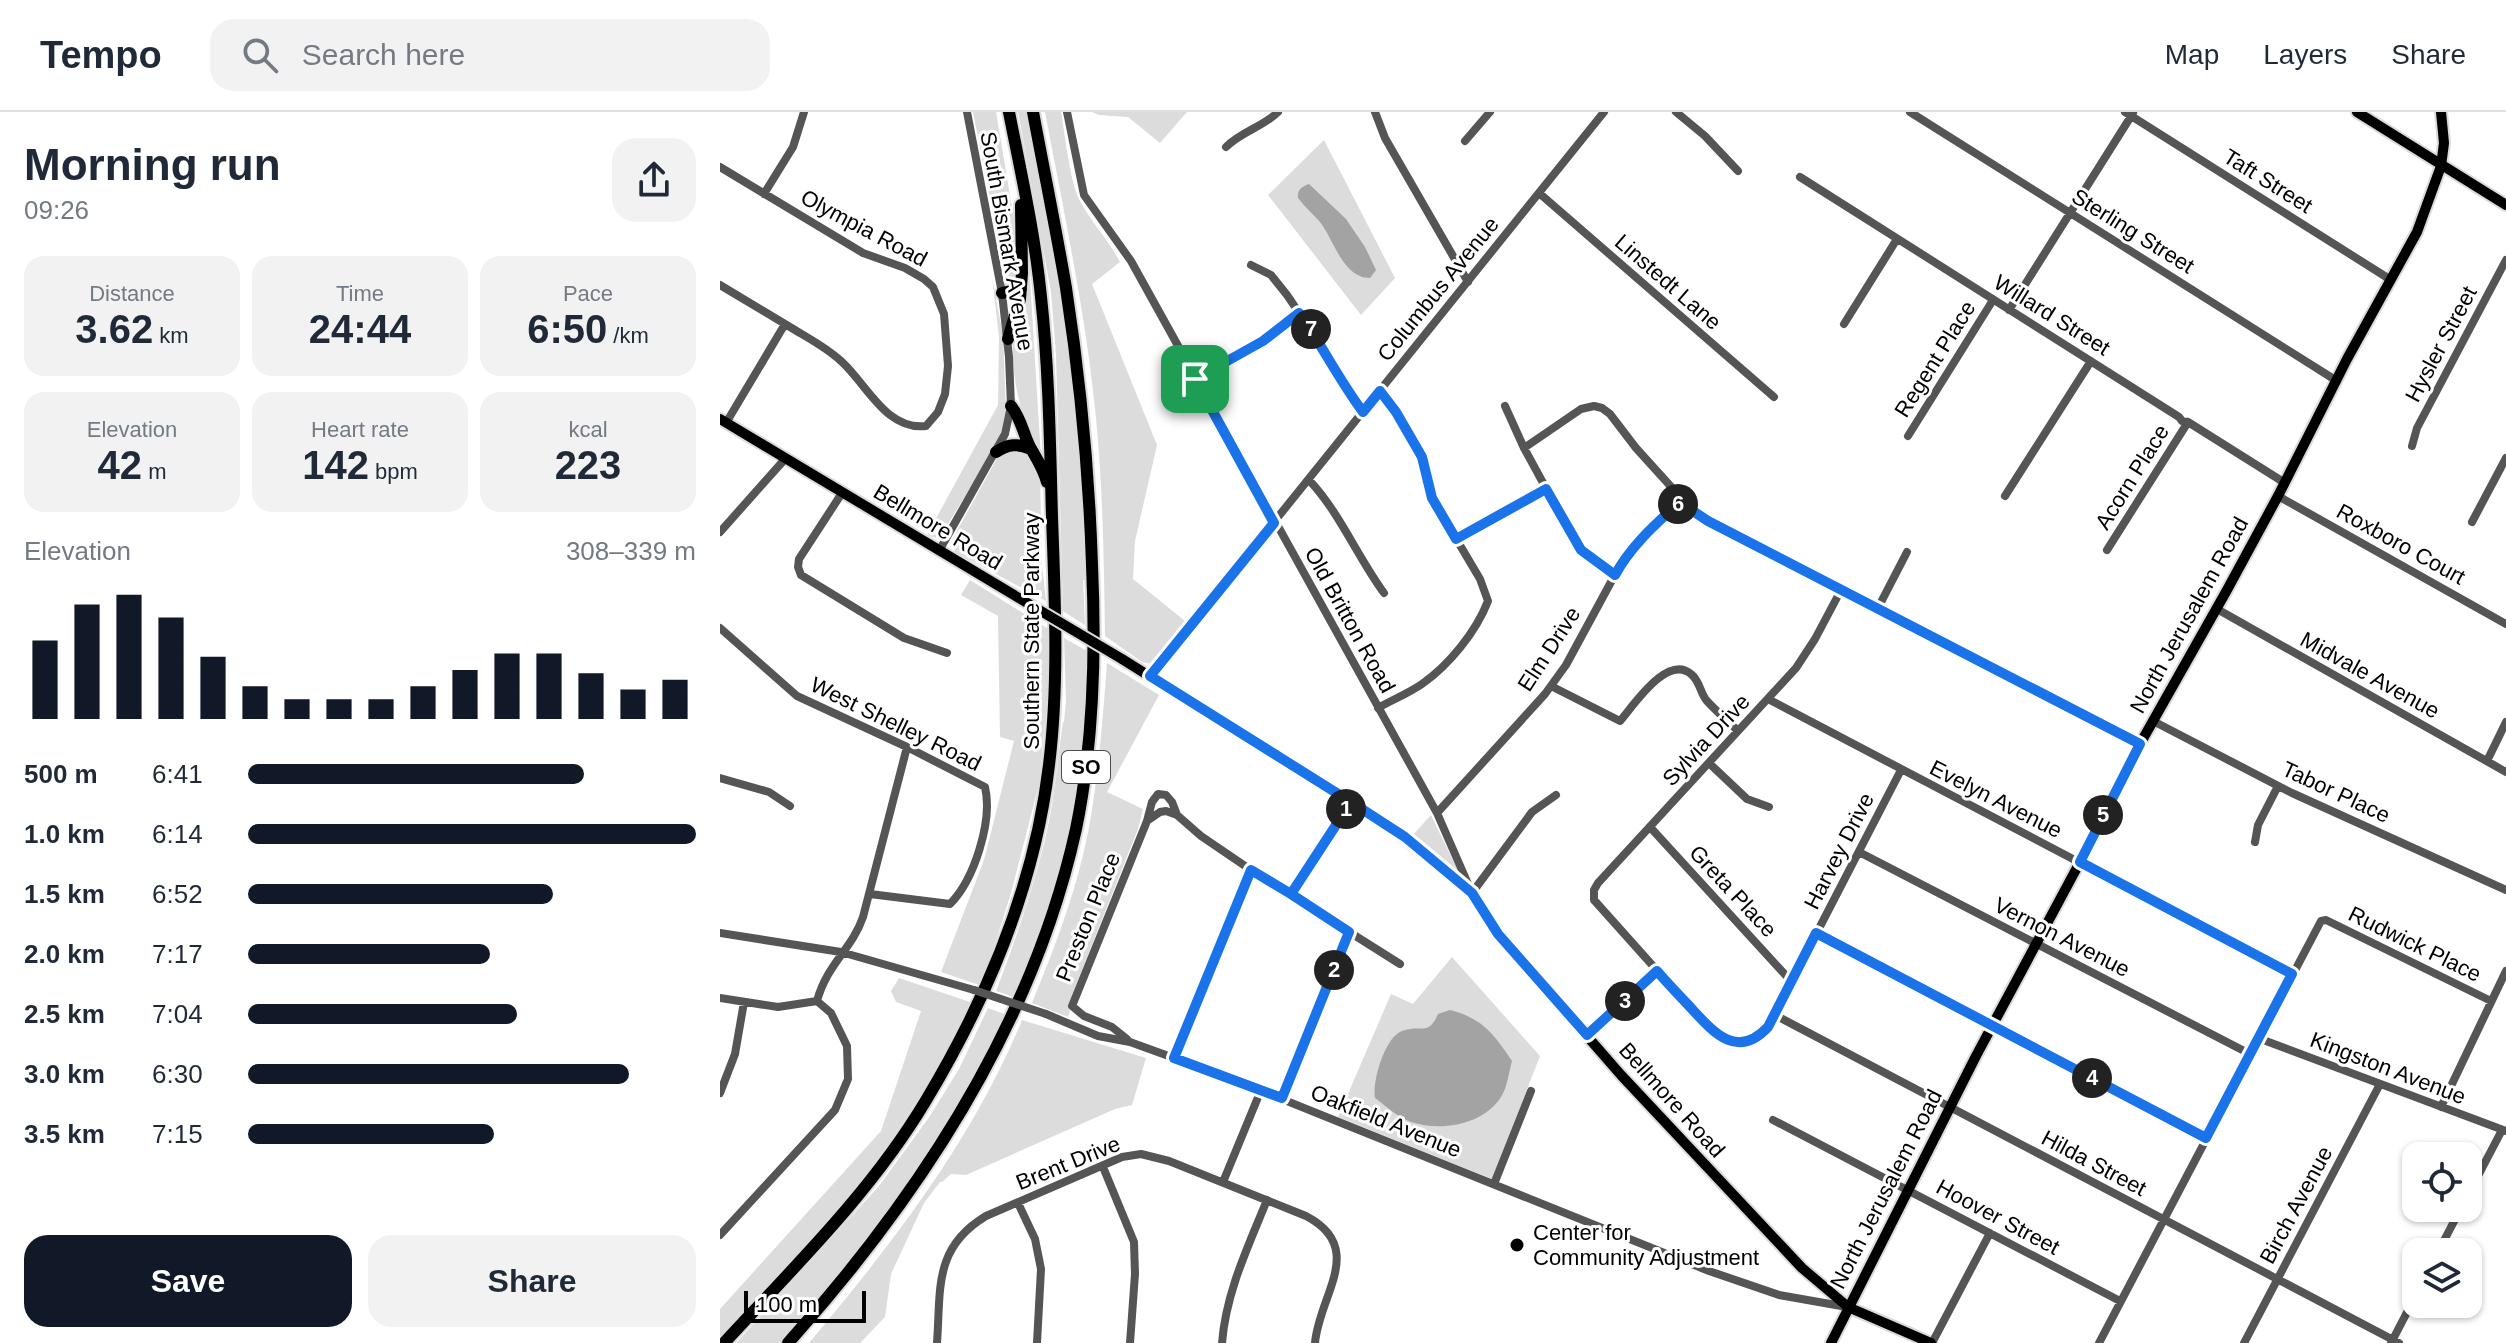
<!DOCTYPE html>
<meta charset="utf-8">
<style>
:root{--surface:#fff;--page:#f2f2f3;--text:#1f2937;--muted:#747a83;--line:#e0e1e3;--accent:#111827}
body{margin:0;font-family:Arial,sans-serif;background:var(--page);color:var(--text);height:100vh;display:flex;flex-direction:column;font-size:30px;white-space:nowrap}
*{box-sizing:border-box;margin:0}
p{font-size:26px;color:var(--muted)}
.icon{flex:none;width:44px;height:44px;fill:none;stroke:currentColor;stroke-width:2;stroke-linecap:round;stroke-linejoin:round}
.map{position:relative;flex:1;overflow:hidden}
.panel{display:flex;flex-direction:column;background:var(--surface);width:720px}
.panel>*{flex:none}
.fabs{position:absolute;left:1682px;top:1030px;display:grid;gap:16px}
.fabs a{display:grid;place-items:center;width:80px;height:80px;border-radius:16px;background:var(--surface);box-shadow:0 2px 6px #0004;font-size:40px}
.scale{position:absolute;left:24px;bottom:20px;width:122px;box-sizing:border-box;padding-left:8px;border:4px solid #000;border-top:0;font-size:22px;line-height:28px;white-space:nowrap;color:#000;-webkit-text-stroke:6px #fff;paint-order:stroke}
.pin{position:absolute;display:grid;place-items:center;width:68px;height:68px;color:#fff;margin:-34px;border-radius:16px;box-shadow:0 4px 12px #0006}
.km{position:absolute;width:40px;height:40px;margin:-20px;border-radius:50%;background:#222;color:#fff;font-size:22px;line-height:40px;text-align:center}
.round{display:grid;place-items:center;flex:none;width:84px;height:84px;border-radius:24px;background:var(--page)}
.head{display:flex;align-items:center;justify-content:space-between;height:136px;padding:0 24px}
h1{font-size:44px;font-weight:700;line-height:60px}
.figures{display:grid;grid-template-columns:repeat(3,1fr);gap:12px;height:136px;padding:8px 24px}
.figures div{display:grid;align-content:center;border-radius:20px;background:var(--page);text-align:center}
.figures b{font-size:40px;font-weight:700}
.figures small{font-size:22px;font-weight:400}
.figures p{font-size:22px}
.chart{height:224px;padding:16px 24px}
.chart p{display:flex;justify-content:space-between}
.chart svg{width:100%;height:144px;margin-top:8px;stroke:var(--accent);stroke-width:6}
.action{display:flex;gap:16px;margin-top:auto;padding:16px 24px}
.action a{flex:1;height:92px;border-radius:24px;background:var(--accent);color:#fff;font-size:32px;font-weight:700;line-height:92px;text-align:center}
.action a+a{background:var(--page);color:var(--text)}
ul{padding:0 24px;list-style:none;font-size:26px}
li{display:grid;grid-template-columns:128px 96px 1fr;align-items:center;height:60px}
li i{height:20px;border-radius:10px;background:var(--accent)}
header{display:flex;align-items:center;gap:48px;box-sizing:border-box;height:112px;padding:0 40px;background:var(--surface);border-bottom:2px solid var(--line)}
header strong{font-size:38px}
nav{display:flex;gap:44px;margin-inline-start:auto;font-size:28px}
.search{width:560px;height:72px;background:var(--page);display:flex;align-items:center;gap:20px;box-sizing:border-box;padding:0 28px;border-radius:24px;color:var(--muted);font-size:30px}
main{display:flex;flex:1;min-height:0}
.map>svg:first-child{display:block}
.green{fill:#dcdcdc}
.water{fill:#a3a3a3}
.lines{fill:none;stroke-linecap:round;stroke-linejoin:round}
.major-casing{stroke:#dbdbdb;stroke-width:14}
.highway-casing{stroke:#dbdbdb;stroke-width:16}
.minor{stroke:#555;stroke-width:8}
.major{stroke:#000;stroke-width:10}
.highway{stroke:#000;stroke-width:12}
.major-bridge-casing{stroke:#dbdbdb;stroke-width:14;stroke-linecap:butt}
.minor-bridge{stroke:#555;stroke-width:8}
.major-bridge{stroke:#000;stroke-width:10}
.route-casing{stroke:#fff;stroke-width:16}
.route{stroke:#1a73e8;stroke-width:10}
.poi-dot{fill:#000;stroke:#fff;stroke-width:3}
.labels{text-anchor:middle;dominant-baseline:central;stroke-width:6;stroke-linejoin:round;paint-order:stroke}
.shield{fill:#fff;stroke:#4c4c4c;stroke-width:2}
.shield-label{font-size:20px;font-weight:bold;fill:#000}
.street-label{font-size:22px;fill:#000;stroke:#fff}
.poi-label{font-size:22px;fill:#000;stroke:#fff;text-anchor:start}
</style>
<header>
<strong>Tempo</strong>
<div class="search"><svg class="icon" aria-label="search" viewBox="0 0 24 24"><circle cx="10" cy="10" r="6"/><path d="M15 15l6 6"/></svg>Search here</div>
<nav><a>Map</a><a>Layers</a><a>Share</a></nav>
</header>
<main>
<section class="panel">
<div class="head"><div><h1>Morning run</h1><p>09:26</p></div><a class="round"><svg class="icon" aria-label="share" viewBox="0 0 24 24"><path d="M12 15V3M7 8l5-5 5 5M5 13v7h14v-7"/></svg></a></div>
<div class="figures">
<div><p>Distance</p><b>3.62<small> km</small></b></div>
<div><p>Time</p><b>24:44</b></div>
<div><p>Pace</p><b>6:50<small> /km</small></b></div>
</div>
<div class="figures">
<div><p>Elevation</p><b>42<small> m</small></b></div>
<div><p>Heart rate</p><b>142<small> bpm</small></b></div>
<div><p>kcal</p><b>223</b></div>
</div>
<div class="chart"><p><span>Elevation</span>308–339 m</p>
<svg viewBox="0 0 160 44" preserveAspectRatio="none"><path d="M5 44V20M15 44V9M25 44V6M35 44V13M45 44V25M55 44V34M65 44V38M75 44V38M85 44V38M95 44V34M105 44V29M115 44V24M125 44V24M135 44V30M145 44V35M155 44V32"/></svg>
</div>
<ul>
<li><b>500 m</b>6:41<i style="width:75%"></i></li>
<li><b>1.0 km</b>6:14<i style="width:100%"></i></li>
<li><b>1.5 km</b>6:52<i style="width:68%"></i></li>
<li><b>2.0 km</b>7:17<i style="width:54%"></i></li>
<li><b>2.5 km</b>7:04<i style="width:60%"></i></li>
<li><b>3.0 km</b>6:30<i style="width:85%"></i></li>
<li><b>3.5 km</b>7:15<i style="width:55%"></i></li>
</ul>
<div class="action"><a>Save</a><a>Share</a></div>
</section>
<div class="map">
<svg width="1786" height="1231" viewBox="0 0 1786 1231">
<rect width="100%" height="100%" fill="#fff"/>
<path class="green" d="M253 0H276L297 125V175L288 176 285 173V162Z
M298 0H307C323 86 341 173 351 260 360 329 363 399 367 468H363L365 513 343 499 336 242 331 180Z
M325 0H341C345 22 350 69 359 87 370 109 388 127 400 150L372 172 437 333 415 429 413 467 465 509 431 552 422 550 385 524C384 451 383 379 376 306 366 203 344 101 325 0Z
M372 0H467L440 31 408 5 379 3Z
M604 28 675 166 641 203 548 83Z
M272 165 283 224 286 300 279 328 222 422 216 426 207 423 278 293 279 225Z
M310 167 321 346C303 311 291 270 293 230 295 209 302 188 307 168Z
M294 337 308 339 320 366 322 453 326 489 235 440 232 428 276 348 282 342Z
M250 468 330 518 328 578 319 672 291 781 262 874 221 860 264 748 294 629 280 625 278 504 241 483Z
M344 526 367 539 365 616 355 685 345 733 323 815 294 885 276 879C295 830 311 782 324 732 334 692 337 651 343 610H344L346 588Z
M387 551 439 583 387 680 423 697 418 717 348 893 350 899 348 905 312 891C336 833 359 772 370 710 379 657 383 604 387 551Z
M711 703 744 771 691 725Z
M732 845 820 944 772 1067 618 1005 671 882 693 892Z
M179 866 253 891C229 936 204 979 175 1022 125 1095 61 1159 0 1224V1197L161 1019 201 899 176 890 171 879Z
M268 896 287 903 242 992 158 1115 105 1181 59 1231H16L159 1074 210 1004 239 957Z
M302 908 426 946 412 993 395 997 246 1063 231 1062 222 1070H220L204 1091 171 1162 165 1205 140 1231H89C172 1132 253 1028 302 908Z"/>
<path class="water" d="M589 72 626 107 645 135 656 158 650 166C623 166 614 128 600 110 593 102 585 95 578 86 577 78 581 75 589 72Z
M730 898C762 906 774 922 792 949 789 960 787 976 781 985 763 1013 721 1020 691 1010 677 1005 666 994 655 986 652 969 665 925 682 919 701 912 708 925 718 902Z"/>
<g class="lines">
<g class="major-casing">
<path id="major" d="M1637 0 1786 93
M0 307 309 492
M402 547 669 714 752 781 778 822 901 963 1082 1156 1128 1195 1211 1231
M1111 1231 1256 944 1360 750 1420 632 1507 478 1558 384 1627 247 1697 120 1721 54 1724 31 1721 0"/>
</g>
<g class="highway-casing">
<path id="highway" d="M282 181 301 177
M288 227 300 187 302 161 301 93
M291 294C301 306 303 321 310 335 317 347 323 356 327 370
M276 340C288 332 298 331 311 337
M4 1231C75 1154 151 1080 205 990 267 887 315 773 329 653 339 571 335 488 332 405 330 332 329 258 321 185 315 123 301 61 289 0
M68 1231C200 1084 313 912 356 717 374 630 376 541 372 453 369 360 360 267 346 176 336 117 324 59 313 0"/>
</g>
<path class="minor" d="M347 0 364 83 411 149 717 701 752 781 812 700 836 683
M655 0 665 26 748 170
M956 0 985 24 1018 59
M1190 0 1617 269
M1405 0 1671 168
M745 29 770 0
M506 35C522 19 543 15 558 0
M0 55 143 141 185 156 204 167 213 175 224 202 228 254 225 282 218 300 206 314C166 319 146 271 121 249 107 236 90 227 75 218 50 203 25 188 0 173
M1080 65 1459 305 1462 309 1468 310 1565 371
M819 81 1054 285
M44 82 73 35 84 0
M531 153 551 163 567 183 592 220 620 269 643 300
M1289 198 1413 1
M1124 212 1177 127
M475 267 543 229 579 201
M785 294 804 336 852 424 869 445 895 463
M6 311 65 212
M1188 324 1273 188
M1692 334 1697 316 1786 148
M804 336 861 297 874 294 882 296 890 302 916 336 973 399 988 409 1420 632
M589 368C620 401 637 444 664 481
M122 381 79 447 78 455 81 463 184 526 227 541
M1285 384 1371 249
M1558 384 1786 512
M1752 410 1786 346
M0 420 65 347
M736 427 826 377
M1387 438 1468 310
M219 439 285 322 291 294 289 245 282 181 247 0
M1121 478 1095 527 1076 556 878 771 874 778V788L993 921C1013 934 1032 932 1048 915L1181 658
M1158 496 1187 440
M1497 497 1786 660
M0 516 77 584 187 635 265 675C273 709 254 768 230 792L150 782
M430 564 884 0
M831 574 900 609C914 593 947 542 971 562 980 569 980 581 987 589 996 599 1008 609 1018 619
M1048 587 1572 862
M658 596C672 588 689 581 702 572 729 553 756 520 768 489L760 467 712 386 702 345 676 300 660 279
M1433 609 1572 681 1786 778
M1767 649 1786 610
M989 651 1027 687 1049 695
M0 666 49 680 70 694
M717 701 825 582 846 553 904 446 921 425 963 387
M427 709 440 700 446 699 457 703 481 724 531 758 680 852
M930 715 1070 868
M1535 730 1538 713 1558 674
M1139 740 1530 942
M571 782 631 690
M0 821 121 840 254 878
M1096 821 1486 1026
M0 886 58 895 97 889C107 852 132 837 143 805L187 635
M326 902 378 924 410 930 512 967 989 1159 1059 1183 1127 1195
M1053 902 1679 1231
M867 923 937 859
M1538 926 1786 1019
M407 927 392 915 364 904 352 894 427 709 432 690 438 682 446 683 452 690 457 703
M454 946 531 758
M0 981 15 942 24 890
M562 986 629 820
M1721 995 1786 859
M1053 1008 1400 1189
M383 1055 414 1130 415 1162 410 1231
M503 1070 541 978
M774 1072 811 979
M1748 1083 1782 1018
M298 1091 315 1127 321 1157 317 1231
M0 1123 115 998 128 967 127 934 111 901 97 889
M1718 1140 1741 1096
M217 1231C221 1177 213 1136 266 1104L402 1045 421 1042 449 1049 586 1104C647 1136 599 1183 595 1231
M502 1231C506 1180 528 1135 547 1088
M1212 1231 1270 1121
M1379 1231 1601 809 1606 808 1771 889
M1524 1231 1660 972
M1671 1231 1696 1183"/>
<use href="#major" class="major"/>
<use href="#highway" class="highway"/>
<g class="major-bridge-casing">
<path id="major-bridge" d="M309 492 402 547"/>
</g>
<path class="minor-bridge" d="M254 878 326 902"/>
<use href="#major-bridge" class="major-bridge"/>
</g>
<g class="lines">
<g class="route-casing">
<path id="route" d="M475 267 554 411 430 564 631 690 571 782 531 758 454 946 562 986 629 820 571 782 631 690 685 725 752 781 778 822 867 923 937 859C948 872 960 884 971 896 994 921 1017 948 1048 915L1096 821 1486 1026 1572 862 1360 750 1420 632 988 409 973 399 963 387C937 411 912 432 895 463L861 438 826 377 736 427 712 386 702 345 676 300 660 279 643 300C619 268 602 233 579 201L543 229 475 267"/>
</g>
<use href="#route" class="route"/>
</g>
<circle class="poi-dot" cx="797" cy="1133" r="8"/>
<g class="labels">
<rect class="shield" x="342" y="639" width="48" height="32" rx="6"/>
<g class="shield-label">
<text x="366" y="655">SO</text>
</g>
<g class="street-label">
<text transform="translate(1548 69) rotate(32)">Taft Street</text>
<text transform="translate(144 116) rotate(28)">Olympia Road</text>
<text transform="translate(1413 119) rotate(32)">Sterling Street</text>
<text transform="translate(287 129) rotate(80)">South Bismark Avenue</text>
<text transform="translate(948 170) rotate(41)">Linstedt Lane</text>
<text transform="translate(718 177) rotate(-51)">Columbus Avenue</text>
<text transform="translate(1332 203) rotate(32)">Willard Street</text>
<text transform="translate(1721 232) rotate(-62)">Hysler Street</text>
<text transform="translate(1215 247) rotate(-58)">Regent Place</text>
<text transform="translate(1412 365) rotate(-58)">Acorn Place</text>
<text transform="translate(218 415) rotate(31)">Bellmore Road</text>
<text transform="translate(1681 432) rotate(29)">Roxboro Court</text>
<text transform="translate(1469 503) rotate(-61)">North Jerusalem Road</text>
<text transform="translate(630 508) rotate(61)">Old Britton Road</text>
<text transform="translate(311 519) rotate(-90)">Southern State Parkway</text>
<text transform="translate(829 537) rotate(-57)">Elm Drive</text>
<text transform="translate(1650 563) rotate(29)">Midvale Avenue</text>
<text transform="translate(176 612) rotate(26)">West Shelley Road</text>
<text transform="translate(986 628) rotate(-47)">Sylvia Drive</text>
<text transform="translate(1616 680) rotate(25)">Tabor Place</text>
<text transform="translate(1276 687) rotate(27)">Evelyn Avenue</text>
<text transform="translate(1119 739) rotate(-63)">Harvey Drive</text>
<text transform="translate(1013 779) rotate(47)">Greta Place</text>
<text transform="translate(368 805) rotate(-68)">Preston Place</text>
<text transform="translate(1342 825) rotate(27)">Vernon Avenue</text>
<text transform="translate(1695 832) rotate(26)">Rudwick Place</text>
<text transform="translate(1668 956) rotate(21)">Kingston Avenue</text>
<text transform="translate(952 988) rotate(48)">Bellmore Road</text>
<text transform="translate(666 1009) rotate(22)">Oakfield Avenue</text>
<text transform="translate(348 1051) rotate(-22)">Brent Drive</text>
<text transform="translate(1374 1051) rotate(28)">Hilda Street</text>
<text transform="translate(1166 1077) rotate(-63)">North Jerusalem Road</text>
<text transform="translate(1576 1093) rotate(-62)">Birch Avenue</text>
<text transform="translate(1278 1105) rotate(28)">Hoover Street</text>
</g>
<g class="poi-label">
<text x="813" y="1120">Center for<tspan x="813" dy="25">Community Adjustment</tspan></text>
</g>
</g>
</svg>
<div class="fabs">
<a><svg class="icon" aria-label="locate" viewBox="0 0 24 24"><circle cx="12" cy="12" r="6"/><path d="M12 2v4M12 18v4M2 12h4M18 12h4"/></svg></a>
<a><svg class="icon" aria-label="layers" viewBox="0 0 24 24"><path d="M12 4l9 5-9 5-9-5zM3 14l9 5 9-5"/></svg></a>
</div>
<div class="scale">100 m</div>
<div class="pin" style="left:475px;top:267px;background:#1e9e55"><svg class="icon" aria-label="arrive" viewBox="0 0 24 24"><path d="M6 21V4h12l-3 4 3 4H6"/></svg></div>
<b class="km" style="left:626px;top:697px">1</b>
<b class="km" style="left:614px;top:858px">2</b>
<b class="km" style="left:905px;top:889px">3</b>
<b class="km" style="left:1372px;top:966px">4</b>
<b class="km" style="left:1383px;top:703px">5</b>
<b class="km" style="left:958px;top:392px">6</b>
<b class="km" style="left:591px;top:217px">7</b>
</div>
</main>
